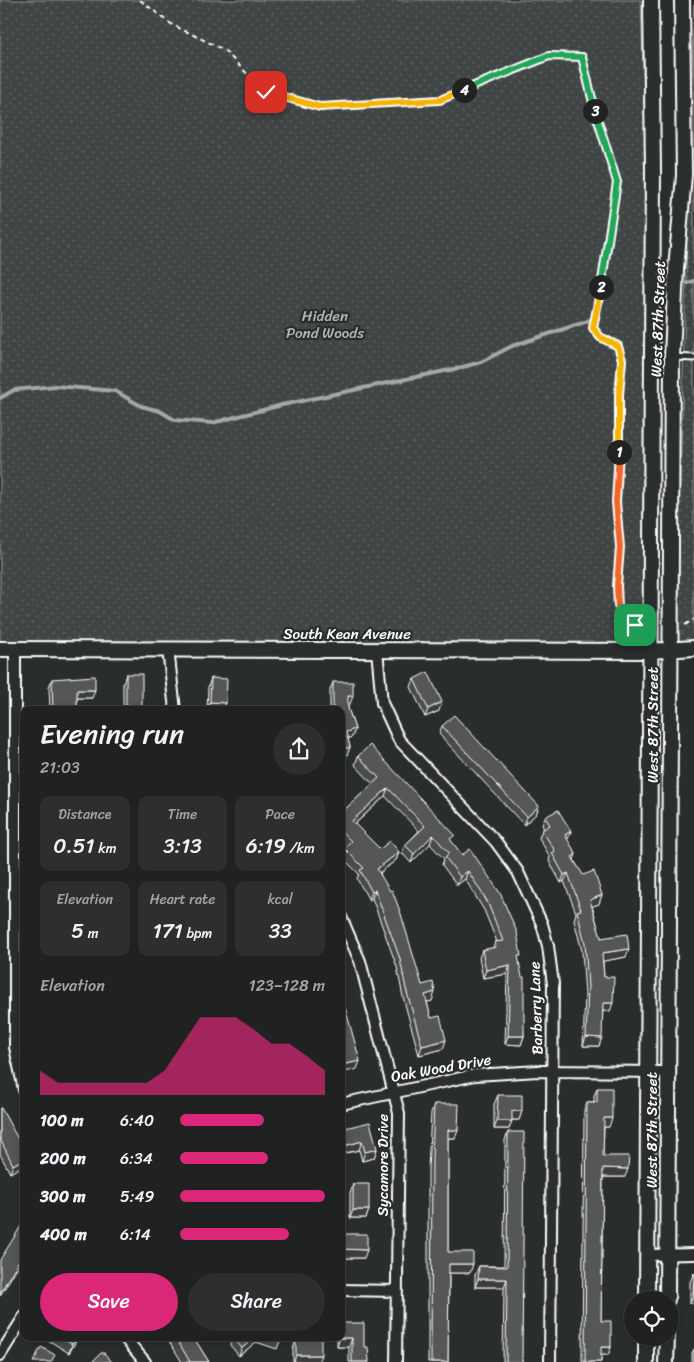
<!DOCTYPE html>
<meta charset="utf-8">
<style>
:root{--surface:#202222;--page:#2d2f2f;--text:#f1f3f6;--muted:#a2a4a5;--line:#3d3f40;--accent:#db2777}
body{margin:0;font-family:Sriracha,sans-serif;background:var(--page);color:var(--text);height:100vh;display:flex;flex-direction:column;font-size:19px;white-space:nowrap}
*{box-sizing:border-box;margin:0}
p{font-size:16px;color:var(--muted)}
.icon{flex:none;width:28px;height:28px;fill:none;stroke:currentColor;stroke-width:2;stroke-linecap:round;stroke-linejoin:round}
.map{position:relative;flex:1;overflow:hidden}
.panel{position:absolute;left:20px;top:706px;width:325px;height:635px;display:flex;flex-direction:column;background:var(--surface);border-radius:10px;box-shadow:0 2px 8px #0003,0 0 0 1px var(--line)}
.panel>*{flex:none}
.fabs{position:absolute;left:624px;top:1291px;display:grid;gap:10px}
.fabs a{display:grid;place-items:center;width:55px;height:55px;border-radius:50%;background:var(--surface);box-shadow:0 2px 8px #0003,0 0 0 1px var(--line);font-size:25px}
.pin{position:absolute;display:grid;place-items:center;width:42px;height:42px;color:#fff;margin:-21px;border-radius:10px;box-shadow:0 2px 8px #0006}
.km{position:absolute;width:25px;height:25px;margin:-12px;border-radius:50%;background:#222;color:#fff;font-size:14px;line-height:25px;text-align:center}
.round{display:grid;place-items:center;flex:none;width:52px;height:52px;border-radius:26px;background:var(--page)}
.headline{display:flex;align-items:center;justify-content:space-between;height:85px;padding:0 20px}
h1{font-size:28px;font-weight:600;line-height:38px}
.stats{display:grid;grid-template-columns:repeat(3,1fr);gap:8px;height:85px;padding:5px 20px}
.stats div{display:grid;align-content:center;border-radius:10px;background:var(--page);text-align:center}
.stats b{font-size:21px;font-weight:600}
.stats small{font-size:14px;font-weight:400}
.stats p{font-size:14px}
.chart{height:140px;padding:10px 20px}
.chart p{display:flex;justify-content:space-between}
.chart svg{width:100%;height:90px;margin-top:5px;fill:var(--accent);opacity:.7}
.cta{display:flex;gap:10px;margin-top:auto;padding:10px 20px}
.cta a{flex:1;height:58px;border-radius:30px;background:var(--accent);color:#fff;font-size:20px;font-weight:600;line-height:58px;text-align:center}
.cta a+a{background:var(--page);color:var(--text)}
ul{padding:0 20px;list-style:none;font-size:16px}
li{display:grid;grid-template-columns:80px 60px 1fr;align-items:center;height:38px}
li i{height:12px;border-radius:6px;background:var(--accent)}
.map>svg:first-child{display:block}
.park{fill:url(#park-dots);stroke:#a0a2a2}
.lines{fill:none;stroke-linecap:round;stroke-linejoin:round}
.stream{stroke:#a6a7a7;stroke-width:4}
.lane-casing{stroke:#fff;stroke-width:9}
.street-casing{stroke:#fff;stroke-width:14}
.secondary-casing{stroke:#fff;stroke-width:18}
.path{stroke:#fff;stroke-width:2;stroke-dasharray:5 4;stroke-linecap:butt}
.lane{stroke:#2a2d2e;stroke-width:5}
.street{stroke:#2a2d2e;stroke-width:10}
.secondary{stroke:#2a2d2e;stroke-width:14}
.wall{fill:#494b4c;stroke:#fff}
.shaded-wall{fill:#3c3d3e;stroke:#fff}
.building{fill:#555758;stroke:#fff}
.split-1-casing{stroke:#fff;stroke-width:10}
.split-2-casing{stroke:#fff;stroke-width:10}
.split-3-casing{stroke:#fff;stroke-width:10}
.split-4-casing{stroke:#fff;stroke-width:10}
.split-5-casing{stroke:#fff;stroke-width:10}
.split-1{stroke:#f0652b;stroke-width:6}
.split-2{stroke:#f5b400;stroke-width:6}
.split-3{stroke:#22a559;stroke-width:6}
.split-4{stroke:#22a559;stroke-width:6}
.split-5{stroke:#f5b400;stroke-width:6}
.labels{text-anchor:middle;dominant-baseline:central;stroke-width:4.5;stroke-linejoin:round;paint-order:stroke}
.park-label{font-size:15px;fill:#b3b4b5;stroke:#2a2d2e}
.street-label{font-size:15px;fill:#fff;stroke:#2a2d2e}
</style>
<div class="map">
<svg width="694" height="1362" viewBox="0 0 694 1362">
<defs>
<pattern id="park-dots" width="8" height="8" patternUnits="userSpaceOnUse" patternTransform="scale(1.25)"><rect width="8" height="8" fill="#414445"/><path d="M2 2h.1M6 6h.1" fill="none" stroke="#5e6061" stroke-width="1.8" stroke-linecap="round"/></pattern>
</defs>
<rect width="100%" height="100%" fill="#2a2d2e"/>
<filter id="ink" filterUnits="userSpaceOnUse"><feTurbulence type="fractalNoise" baseFrequency=".02" numOctaves="2"/><feDisplacementMap in="SourceGraphic" scale="10" xChannelSelector="R" yChannelSelector="G"/><feConvolveMatrix kernelMatrix="1 2 1 2 8 2 1 2 1" color-interpolation-filters="sRGB"/></filter>
<g filter="url(#ink)">
<path class="park" d="M0 0H641L659 612 676 613 694 4V644L0 648Z"/>
<g class="lines">
<path class="stream" d="M687 283 694 281
M0 398 14 390 55 386 115 391 141 406 160 411 175 420 212 423 282 405 459 368 481 362 512 346 591 320"/>
<g class="lane-casing">
<path id="lane" d="M672 357 694 358"/>
</g>
<g class="street-casing">
<path id="street" d="M15 649V1047L24 1090
M168 649 175 710
M377 650 382 703 399 740 496 842 518 872 542 924 548 946 553 984 550 1362
M341 917 360 961 399 1113 396 1362
M341 1104 475 1075 538 1071 668 1072
M647 1255 694 1254
M341 1290 397 1291
M125 1338 145 1362
M0 1355 24 1317"/>
</g>
<g class="secondary-casing">
<path id="secondary" d="M0 649 649 651 694 648
M647 1300 653 171 651 0
M667 1300 672 357 676 269 684 175 682 0
M646 1362V1338
M666 1362 667 1338"/>
</g>
<path class="path" d="M140 0 171 24 224 50 266 93 320 107 440 100 549 56 582 57 595 113 617 182 608 253 593 328 600 337 618 346 622 360 619 395V469L615 502 620 547 618 606 635 625
M685 625 694 619"/>
<use href="#lane" class="lane"/>
<use href="#street" class="street"/>
<use href="#secondary" class="secondary"/>
</g>
<path class="wall" d="M126 674 142 710H147H123V683Z
M211 678 226 703 223 710H207L208 687Z
M52 679 92 698H77V710H50L49 687Z
M414 679 439 711 425 717 411 687Z
M333 682 350 704H348V708L355 729 352 737 348 739 350 747 347 755 341 757V710H330V690Z
M442 726 539 806 536 814 524 825 439 734Z
M358 756 452 842 462 855 519 962 524 1036 521 1045 505 1044 507 974 483 978 479 958 482 950 493 948 495 942H497L484 910 465 879 457 885 442 865 444 859 430 844 411 863 402 853 405 845 419 831 385 796 355 824 380 849 399 852 396 860 380 873 422 985 432 1001 427 1002 431 1018 443 1049 419 1055 403 997 397 967 372 898 369 900 357 879 359 874 341 856 345 847 341 842V813L373 784 355 765Z
M545 817 571 831 567 840 576 854 574 860 599 904 592 906 601 938 629 949 626 957 603 961 604 977 610 1011H603L599 1046H583L585 994 582 951 574 920 576 913 564 881 561 883 549 861 550 857 539 838 542 830 544 829 542 825Z
M597 1088 609 1127H604L603 1156 625 1177H603L601 1321 611 1347 608 1355H601V1362H582L584 1110 587 1102H594V1096Z
M498 1095 522 1111 519 1120H512L509 1129H494V1104Z
M434 1104 458 1130 455 1138H448V1252L470 1273H449L448 1362H428V1169L431 1113Z
M0 1108 24 1150V1165L10 1173 0 1154Z
M341 1129 377 1149 374 1158 362 1161 359 1150 341 1154Z
M508 1132 522 1362H503L504 1287H475V1275L479 1266H504L505 1140Z
M353 1184 369 1210 366 1218H350V1193Z
M343 1234 364 1258H341V1237Z
M694 1273V1303H690V1282Z
M341 1323 364 1347 369 1362H349V1347H337V1338H341Z
M48 1338H78L69 1353 48 1340Z
M167 1338H194L209 1362H182Z
M233 1338H281L277 1349 256 1342 239 1356 230 1345Z
M302 1338H321L318 1362H293V1349L296 1340H302Z
M694 1349V1362H692V1353Z"/>
<path class="shaded-wall" d="M77 690H95L92 698H74Z
M348 696H353L350 704H345Z
M210 702 226 703 223 710H207Z
M442 702 439 711 425 717 428 709Z
M126 705H129L127 710H124Z
M355 729 352 737 342 740 346 732Z
M350 747 347 755 341 757V750Z
M388 788 385 796 349 829 352 821Z
M539 806 536 814 524 825 527 817Z
M571 831 568 839 562 843 565 835Z
M433 835 430 844 411 863 414 854Z
M399 852 396 860 374 877 377 869Z
M468 871 465 879 457 885 460 877Z
M568 873 564 881 561 883 564 875Z
M375 890 372 898 369 900 372 892Z
M602 895 599 904 587 908 590 900Z
M629 949 626 957 599 962 602 953Z
M510 965 507 974 483 978 486 970Z
M435 992 432 1001 422 1003 425 995Z
M603 1003H613L610 1011H600Z
M508 1036H524L521 1045 505 1044Z
M586 1037 602 1038 599 1046H583Z
M446 1040 443 1049 419 1055 422 1046Z
M360 1061 357 1069 341 1073V1065Z
M512 1111H522L519 1120H509Z
M604 1118H612L609 1127H601Z
M497 1121H512L509 1129H494Z
M448 1130H458L455 1138H445Z
M362 1141 359 1150 341 1154V1147Z
M377 1149 374 1158 362 1161 365 1152Z
M24 1159V1165L10 1173 13 1165Z
M603 1168 628 1169 625 1177H600Z
M353 1210H369L366 1218H350Z
M342 1249 367 1250 364 1258H341V1253Z
M24 1252V1256L0 1296V1293Z
M449 1264H473L470 1273H446Z
M478 1279H507L504 1287H475Z
M693 1295 694 1303H690Z
M76 1338H78L77 1339 69 1353 72 1344Z
M255 1338H258L256 1342 239 1356 242 1348Z
M340 1338H352L349 1347H337Z
M601 1347H611L608 1355H598Z
M296 1355H321L318 1362H294Z"/>
<path class="building" d="M428 672 442 702 428 709 414 679Z
M126 674H142V710L146 709 147 710H130L129 705H126Z
M95 676V690H77V710H53L52 679Z
M211 678 227 679 226 703 210 702Z
M333 682H353V696H348V708L355 729 346 732 350 747 341 750V710H333Z
M241 707 242 710H236Z
M454 715 539 806 527 817 442 726Z
M370 745 455 835 450 839 462 855 470 849 500 893 517 932 521 956H518L522 977H524V1036H508L510 965 486 970 482 950 496 947 495 942 503 941 487 901 468 871 460 877 445 857 449 853 433 835 414 854 405 845 425 826 388 788 352 821 380 849 390 841 399 852 377 869 390 891 392 890 401 914 422 985 433 982 435 992 425 995 431 1018 440 1016 446 1040 422 1046 406 989 400 959 375 890 372 892 360 870 364 868 344 848 351 841 341 831V813L379 778 358 756Z
M558 810 571 831 565 835 576 854 572 857 583 875 594 871 602 895 590 900 601 938 627 934 629 949 602 953 604 977H614L613 1003H603L602 1038 586 1037 588 986 585 943 577 911 581 910 568 873 564 875 552 853 555 851 542 830 550 825 545 817Z
M341 993 360 1061 341 1065Z
M597 1088H612V1118H604L603 1156H629L628 1169 603 1168 601 1321H611V1347H601V1362H585L587 1102H597Z
M498 1095H522V1111H512V1121H497Z
M434 1104H459L458 1130H448V1252H473V1264H449L448 1362H431L432 1160Z
M0 1108H1L24 1150V1159L13 1165 0 1139Z
M370 1122 377 1149 365 1152 362 1141 341 1147V1129Z
M508 1132H524L522 1362H506L507 1279H478L479 1266 507 1267Z
M353 1184H369V1210H353Z
M24 1221V1252L0 1293V1260Z
M343 1234H367V1250L342 1249Z
M694 1273V1295H693Z
M341 1323H364V1347H368L369 1362H352V1338H340H341Z
M61 1338H76L72 1344Z
M176 1338H194L209 1362H190Z
M233 1338H255L242 1348Z
M269 1338H281L279 1341Z
M305 1338H321V1355H296V1340H305Z
M41 1347 55 1355 51 1362H33Z
M101 1353H104L112 1362H92Z"/>
</g>
<g class="lines" filter="url(#ink)">
<g class="split-1-casing">
<path id="split-1" d="M619 452 616 502 620 547 617 586 618 606 635 625"/>
</g>
<g class="split-2-casing">
<path id="split-2" d="M601 287 593 328 600 337 618 346 622 360 619 395V452"/>
</g>
<g class="split-3-casing">
<path id="split-3" d="M595 111 617 182 601 287"/>
</g>
<g class="split-4-casing">
<path id="split-4" d="M464 90 549 56 582 57 595 111"/>
</g>
<g class="split-5-casing">
<path id="split-5" d="M266 92 320 107 440 100 464 90"/>
</g>
<use href="#split-1" class="split-1"/>
<use href="#split-2" class="split-2"/>
<use href="#split-3" class="split-3"/>
<use href="#split-4" class="split-4"/>
<use href="#split-5" class="split-5"/>
</g>
<g class="labels">
<g class="park-label">
<text x="325" y="316">Hidden<tspan x="325" dy="17">Pond Woods</tspan></text>
</g>
<g class="street-label">
<text transform="translate(658 319) rotate(-88)">West 87th Street</text>
<text x="347" y="634">South Kean Avenue</text>
<text transform="translate(653 725) rotate(-90)">West 87th Street</text>
<text transform="translate(536 1008) rotate(-92)">Barberry Lane</text>
<text transform="translate(441 1068) rotate(-10)">Oak Wood Drive</text>
<text transform="translate(652 1130) rotate(-90)">West 87th Street</text>
<text transform="translate(383 1165) rotate(-90)">Sycamore Drive</text>
</g>
</g>
</svg>
<div class="fabs">
<a><svg class="icon" aria-label="locate" viewBox="0 0 24 24"><circle cx="12" cy="12" r="6"/><path d="M12 2v4M12 18v4M2 12h4M18 12h4"/></svg></a>
</div>
<div class="pin" style="left:635px;top:625px;background:#1e9e55"><svg class="icon" aria-label="arrive" viewBox="0 0 24 24"><path d="M6 21V4h12l-3 4 3 4H6"/></svg></div>
<div class="pin" style="left:266px;top:92px;background:#d93025"><svg class="icon" aria-label="check" viewBox="0 0 24 24"><path d="M5 12l5 5 9-10"/></svg></div>
<b class="km" style="left:619px;top:452px">1</b>
<b class="km" style="left:601px;top:287px">2</b>
<b class="km" style="left:595px;top:111px">3</b>
<b class="km" style="left:464px;top:90px">4</b>
<section class="panel">
<div class="headline"><div><h1>Evening run</h1><p>21:03</p></div><a class="round"><svg class="icon" aria-label="share" viewBox="0 0 24 24"><path d="M12 15V3M7 8l5-5 5 5M5 13v7h14v-7"/></svg></a></div>
<div class="stats">
<div><p>Distance</p><b>0.51<small> km</small></b></div>
<div><p>Time</p><b>3:13</b></div>
<div><p>Pace</p><b>6:19<small> /km</small></b></div>
</div>
<div class="stats">
<div><p>Elevation</p><b>5<small> m</small></b></div>
<div><p>Heart rate</p><b>171<small> bpm</small></b></div>
<div><p>kcal</p><b>33</b></div>
</div>
<div class="chart"><p><span>Elevation</span>123–128 m</p>
<svg viewBox="0 0 160 44" preserveAspectRatio="none"><path d="M0 44V32L10 38L20 38L30 38L40 38L50 38L60 38L70 32L80 19L90 6L100 6L110 6L120 12L130 19L140 19L150 25L160 32V44z"/></svg>
</div>
<ul>
<li><b>100 m</b>6:40<i style="width:58%"></i></li>
<li><b>200 m</b>6:34<i style="width:61%"></i></li>
<li><b>300 m</b>5:49<i style="width:100%"></i></li>
<li><b>400 m</b>6:14<i style="width:75%"></i></li>
</ul>
<div class="cta"><a>Save</a><a>Share</a></div>
</section>
</div>
